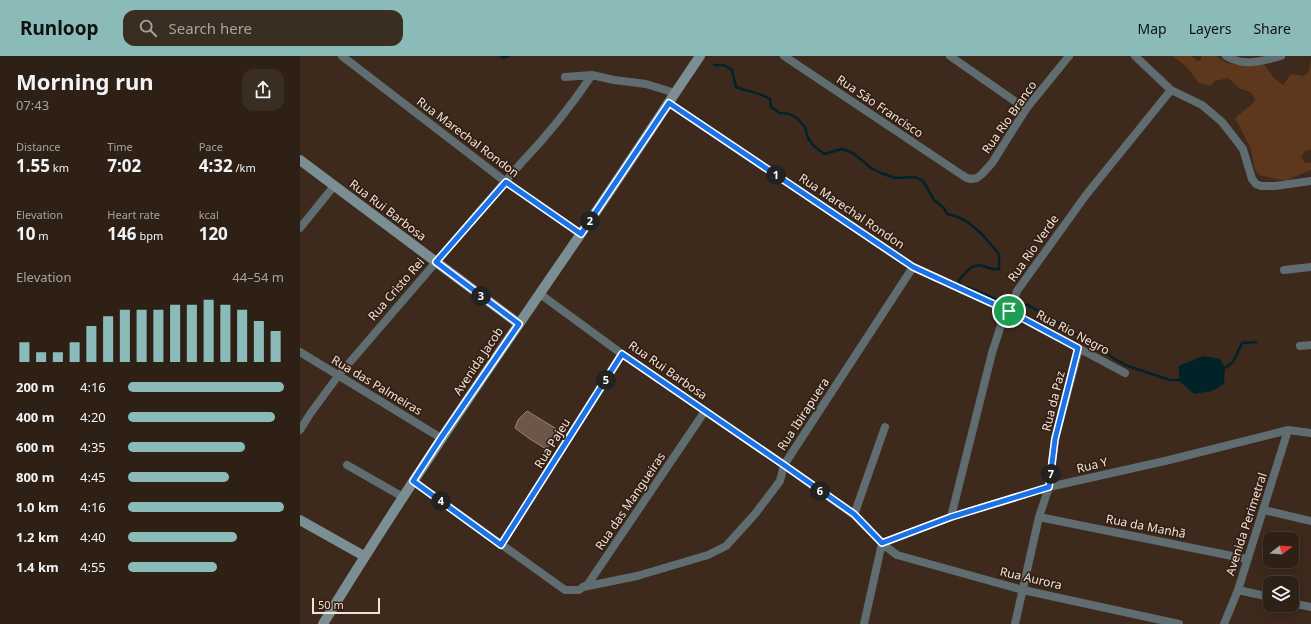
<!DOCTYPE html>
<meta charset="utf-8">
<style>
:root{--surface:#2e2015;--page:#3a2d22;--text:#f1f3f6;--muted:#a7a3a0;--line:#493e34;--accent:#8bbbb9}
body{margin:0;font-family:"Noto Sans",sans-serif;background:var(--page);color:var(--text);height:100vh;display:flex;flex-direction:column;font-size:15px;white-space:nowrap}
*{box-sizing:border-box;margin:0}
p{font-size:13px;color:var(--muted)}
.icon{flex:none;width:22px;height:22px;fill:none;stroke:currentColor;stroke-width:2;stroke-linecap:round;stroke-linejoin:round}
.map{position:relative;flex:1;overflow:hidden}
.panel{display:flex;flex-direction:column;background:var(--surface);width:300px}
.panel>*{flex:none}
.needle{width:26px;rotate:73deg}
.tools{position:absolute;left:963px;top:476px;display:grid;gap:8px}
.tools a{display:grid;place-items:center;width:36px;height:36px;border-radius:8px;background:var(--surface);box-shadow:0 2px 10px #0003,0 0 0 1px var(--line);font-size:20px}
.scale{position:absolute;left:12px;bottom:10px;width:68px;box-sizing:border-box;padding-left:4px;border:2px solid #efe2d9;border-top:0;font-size:11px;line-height:14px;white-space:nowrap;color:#efe2d9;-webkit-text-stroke:3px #332013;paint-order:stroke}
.pin{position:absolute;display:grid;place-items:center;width:34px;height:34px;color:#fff;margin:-17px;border:2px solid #fff;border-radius:50%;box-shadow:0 1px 4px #0007}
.km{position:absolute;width:20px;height:20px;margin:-10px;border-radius:50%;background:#222;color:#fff;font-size:11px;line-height:20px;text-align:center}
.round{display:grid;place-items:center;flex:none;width:42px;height:42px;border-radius:12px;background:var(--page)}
.summary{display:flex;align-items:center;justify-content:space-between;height:68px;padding:0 16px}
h1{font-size:22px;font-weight:700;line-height:30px}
.metrics{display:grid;grid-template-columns:repeat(3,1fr);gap:6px;height:68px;padding:4px 16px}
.metrics div{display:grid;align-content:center}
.metrics b{font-size:17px;font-weight:700}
.metrics small{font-size:11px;font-weight:400}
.metrics p{font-size:11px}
.chart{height:112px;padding:8px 16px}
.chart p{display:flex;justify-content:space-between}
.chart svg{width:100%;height:72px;margin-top:4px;stroke:var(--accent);stroke-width:6}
ul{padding:0 16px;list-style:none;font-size:13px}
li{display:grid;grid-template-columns:64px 48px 1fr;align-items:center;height:30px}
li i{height:10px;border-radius:5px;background:var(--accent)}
header{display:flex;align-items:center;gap:24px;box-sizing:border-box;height:56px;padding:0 20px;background:var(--accent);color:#111}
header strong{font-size:19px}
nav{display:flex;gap:22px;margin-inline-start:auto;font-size:14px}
.search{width:280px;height:36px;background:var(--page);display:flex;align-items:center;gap:10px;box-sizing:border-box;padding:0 14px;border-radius:12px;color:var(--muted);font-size:15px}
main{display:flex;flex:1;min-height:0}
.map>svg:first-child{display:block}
.green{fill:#5d381c}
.water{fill:#02222a}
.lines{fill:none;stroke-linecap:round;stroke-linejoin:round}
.stream{stroke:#02222a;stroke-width:2.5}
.building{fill:#6c5648;stroke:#9c8475}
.street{stroke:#5f6c70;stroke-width:8}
.secondary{stroke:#7a8e94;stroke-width:10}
.route-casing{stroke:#fff;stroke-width:8}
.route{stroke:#1a73e8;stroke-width:5}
.labels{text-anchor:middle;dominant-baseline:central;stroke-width:3.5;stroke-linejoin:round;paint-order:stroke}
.street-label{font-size:12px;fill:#efe2d9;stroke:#332013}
</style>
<header>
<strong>Runloop</strong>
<div class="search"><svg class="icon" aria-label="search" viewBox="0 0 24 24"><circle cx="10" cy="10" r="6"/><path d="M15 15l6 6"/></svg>Search here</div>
<nav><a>Map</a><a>Layers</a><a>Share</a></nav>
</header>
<main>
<section class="panel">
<div class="summary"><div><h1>Morning run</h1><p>07:43</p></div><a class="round"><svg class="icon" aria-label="share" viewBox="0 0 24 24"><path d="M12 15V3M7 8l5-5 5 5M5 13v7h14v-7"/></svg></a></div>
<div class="metrics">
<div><p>Distance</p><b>1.55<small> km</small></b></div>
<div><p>Time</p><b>7:02</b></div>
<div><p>Pace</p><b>4:32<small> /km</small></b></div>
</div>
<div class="metrics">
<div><p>Elevation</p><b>10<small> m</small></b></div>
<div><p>Heart rate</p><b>146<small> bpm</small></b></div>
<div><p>kcal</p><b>120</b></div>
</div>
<div class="chart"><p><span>Elevation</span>44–54 m</p>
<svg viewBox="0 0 160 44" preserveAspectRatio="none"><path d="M5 44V32M15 44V38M25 44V38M35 44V32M45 44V22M55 44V16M65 44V12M75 44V12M85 44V12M95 44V9M105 44V9M115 44V6M125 44V9M135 44V12M145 44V19M155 44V25"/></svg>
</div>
<ul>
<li><b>200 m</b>4:16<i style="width:100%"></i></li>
<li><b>400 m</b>4:20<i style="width:94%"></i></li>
<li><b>600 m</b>4:35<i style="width:75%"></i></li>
<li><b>800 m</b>4:45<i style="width:65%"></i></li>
<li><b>1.0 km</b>4:16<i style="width:100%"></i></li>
<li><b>1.2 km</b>4:40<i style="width:70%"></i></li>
<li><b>1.4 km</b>4:55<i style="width:57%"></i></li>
</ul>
</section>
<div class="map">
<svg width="1011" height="568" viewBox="0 0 1011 568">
<rect width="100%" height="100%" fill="#3d2a1c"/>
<path class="green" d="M872 0H890L898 5 901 4V0H916L927 7 940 9H965L974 22 983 29 991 18 1004 20 1009 16 1011 3V93L1004 96 1001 102 1006 107H1011V114L987 124H980L959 119 955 114 951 93 935 62 951 49 955 44 952 37 939 32 928 22 915 25 910 30 899 27 886 10Z"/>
<path class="water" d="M903 300 920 303 925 312 924 328 912 335 894 338 879 325V310Z"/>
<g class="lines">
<path class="stream" d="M201 0 203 2 209 0
M414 9H424L432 14 436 31C448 36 459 36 470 43L471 51 480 57 489 58 497 62 505 71 508 82 513 89 524 98 542 93 553 97 571 112 581 117 595 122 615 121 623 125 634 144 644 152 647 158C668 160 686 182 699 198V213C694 214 691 213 686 211 674 205 667 215 659 224L660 230
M665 231C681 234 694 245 710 248
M715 249H728L781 281 798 290 813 302 828 310 870 324H882
M922 314 933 306 942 287 956 286"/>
</g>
<path class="building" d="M227 355 260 375 246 393 230 383 215 372 218 364Z"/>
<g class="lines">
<path class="street" d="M42 0 206 126 281 178
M484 0 662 119 667 122 671 123 677 122 682 118 692 107 726 53 769 0
M650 0 726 53
M835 0 871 34 902 49 922 66 943 93 952 123 956 128 961 130H975L1011 125
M926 0C943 11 964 5 981 0
M265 21 292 19 314 24 346 28 375 37
M369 47 613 211 709 255 825 317
M0 172 34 130
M984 214 1011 211
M240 238 322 298 484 409 554 459 584 489 597 499 723 534 879 568
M1000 290 1011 289
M0 296 141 382
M0 374 10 358 38 320 222 106C248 79 271 50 292 19
M47 409 103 441
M113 425 265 534H279L288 528 405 355
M964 454 1011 465
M554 459 585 371
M651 461 692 297 702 266 712 249 717 235 786 139 871 34
M739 461 947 503
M582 487 651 461 749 431 865 405 988 374 1011 377
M201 489 322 298
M283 531 337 520 408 499 426 490 455 458 480 425 484 409 613 211
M938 534 970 541
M992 547 1011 551
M564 568 582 487
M715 568 739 461 749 431 755 383 779 293
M924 568 938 534 988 374"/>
<path class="secondary" d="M0 104 219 268
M0 464 64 500
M23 568C104 435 192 307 280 179 321 120 360 59 400 0"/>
</g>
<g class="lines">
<g class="route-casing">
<path id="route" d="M369 47 613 211 709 255 778 292 755 383 749 431 651 461 582 487 554 458 484 409 322 298 201 489 113 425 141 382 219 268 136 206 206 126 281 178Z"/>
</g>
<use href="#route" class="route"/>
</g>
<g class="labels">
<g class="street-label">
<text transform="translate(580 50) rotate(34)">Rua São Francisco</text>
<text transform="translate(709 61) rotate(-55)">Rua Rio Branco</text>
<text transform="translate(168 81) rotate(37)">Rua Marechal Rondon</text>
<text transform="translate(88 154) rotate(37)">Rua Rui Barbosa</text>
<text transform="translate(552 155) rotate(34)">Rua Marechal Rondon</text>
<text transform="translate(733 192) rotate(-55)">Rua Rio Verde</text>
<text transform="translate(96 233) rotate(-49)">Rua Cristo Rei</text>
<text transform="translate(773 276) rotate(28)">Rua Rio Negro</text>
<text transform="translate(178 305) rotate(-56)">Avenida Jacob</text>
<text transform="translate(368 314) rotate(35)">Rua Rui Barbosa</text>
<text transform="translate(77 329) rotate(31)">Rua das Palmeiras</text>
<text transform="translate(753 345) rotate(-76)">Rua da Paz</text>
<text transform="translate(503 358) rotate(-57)">Rua Ibirapuera</text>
<text transform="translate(252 387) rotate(-58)">Rua Pajeu</text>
<text transform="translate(792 409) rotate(-13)">Rua Y</text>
<text transform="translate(330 445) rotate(-56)">Rua das Mangueiras</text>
<text transform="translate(946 468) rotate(-72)">Avenida Perimetral</text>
<text transform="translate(846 470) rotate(11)">Rua da Manhã</text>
<text transform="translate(731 522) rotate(13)">Rua Aurora</text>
</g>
</g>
</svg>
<div class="tools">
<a><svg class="needle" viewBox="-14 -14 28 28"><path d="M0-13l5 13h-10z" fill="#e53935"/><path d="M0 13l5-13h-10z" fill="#a7a3a0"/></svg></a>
<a><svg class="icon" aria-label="layers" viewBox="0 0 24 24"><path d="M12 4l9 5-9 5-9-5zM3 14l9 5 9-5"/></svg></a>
</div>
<div class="scale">50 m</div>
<div class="pin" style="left:709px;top:255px;background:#1e9e55"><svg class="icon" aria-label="arrive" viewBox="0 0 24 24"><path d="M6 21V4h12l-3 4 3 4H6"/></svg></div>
<b class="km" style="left:476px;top:119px">1</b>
<b class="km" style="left:290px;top:165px">2</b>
<b class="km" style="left:181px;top:240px">3</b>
<b class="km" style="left:141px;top:445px">4</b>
<b class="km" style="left:306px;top:324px">5</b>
<b class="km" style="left:520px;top:435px">6</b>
<b class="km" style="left:751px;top:418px">7</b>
</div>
</main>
